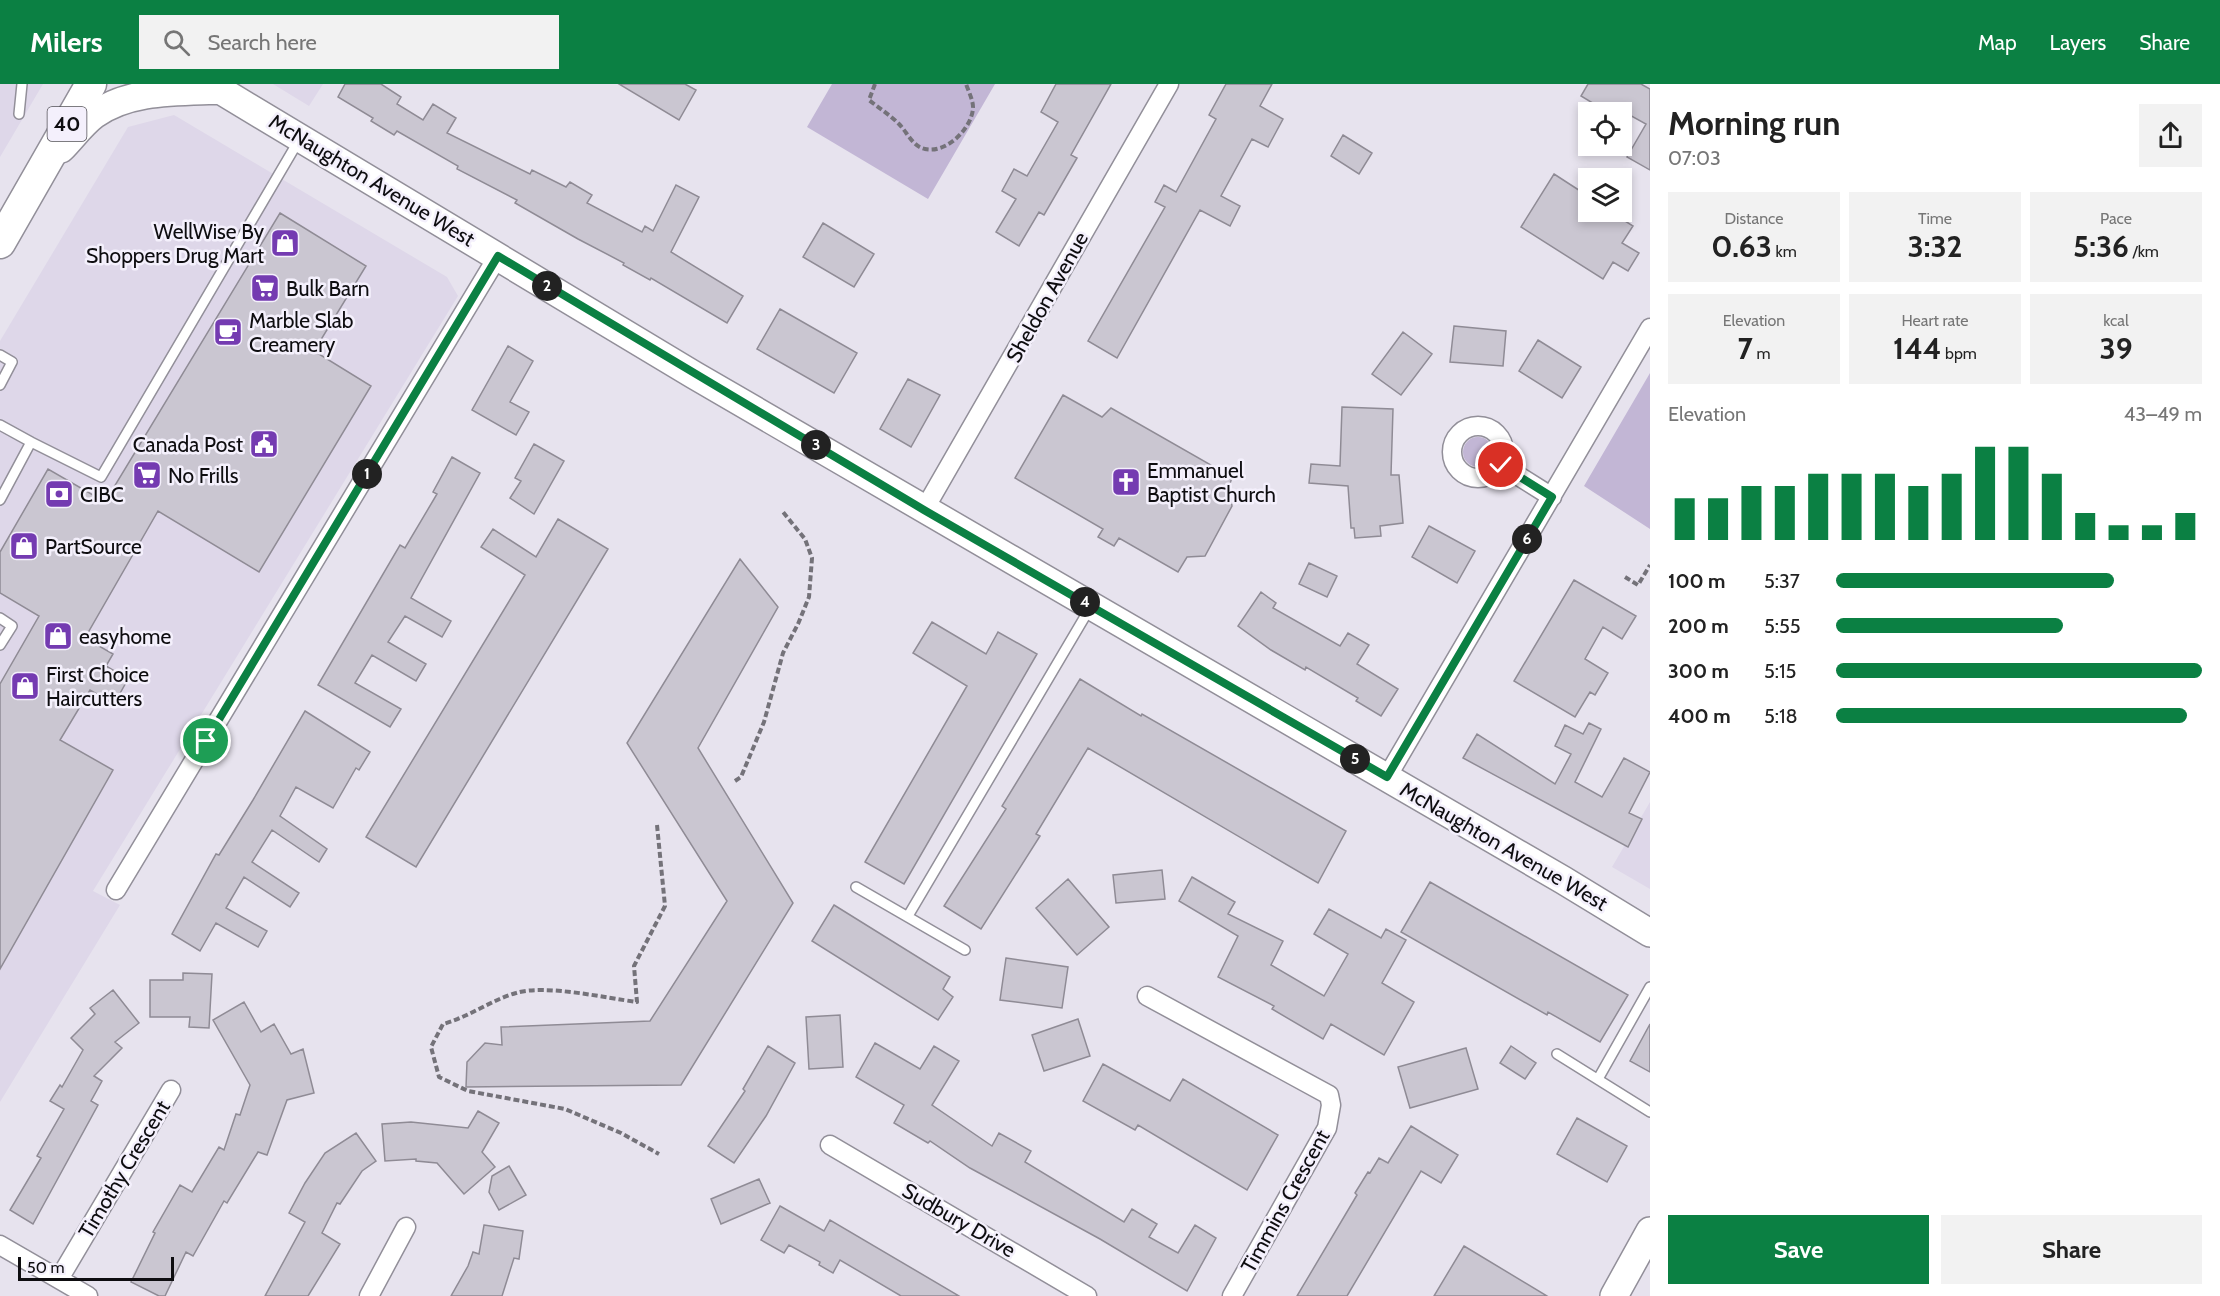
<!DOCTYPE html>
<meta charset="utf-8">
<style>
:root{--surface:#fff;--page:#f2f2f2;--text:#222;--muted:#767676;--accent:#0b8043}
body{margin:0;font-family:Cabin,sans-serif;background:var(--page);color:var(--text);height:100vh;display:flex;flex-direction:column;font-size:22px;white-space:nowrap}
*{box-sizing:border-box;margin:0}
p{font-size:20px;color:var(--muted)}
.icon{flex:none;width:33px;height:33px;fill:none;stroke:currentColor;stroke-width:2;stroke-linecap:round;stroke-linejoin:round}
.map{position:relative;flex:1;overflow:hidden}
.sheet{display:flex;flex-direction:column;background:var(--surface);width:570px}
.sheet>*{flex:none}
.fabs{position:absolute;left:1578px;top:18px;display:grid;gap:12px}
.fabs a{display:grid;place-items:center;width:54px;height:54px;border-radius:0px;background:var(--surface);box-shadow:0 3px 9px #0003;font-size:30px}
.scale{position:absolute;left:18px;bottom:15px;width:156px;box-sizing:border-box;padding-left:6px;border:3px solid #0e0d10;border-top:0;font-size:16px;line-height:21px;white-space:nowrap;color:#0e0d10;-webkit-text-stroke:4px #f4f0fc;paint-order:stroke}
.pin{position:absolute;display:grid;place-items:center;width:51px;height:51px;color:#fff;margin:-26px;border:3px solid #fff;border-radius:50%;box-shadow:0 2px 6px #0007}
.km{position:absolute;width:30px;height:30px;margin:-15px;border-radius:50%;background:#222;color:#fff;font-size:16px;line-height:30px;text-align:center}
.round{display:grid;place-items:center;flex:none;width:63px;height:63px;border-radius:0px;background:var(--page)}
.summary{display:flex;align-items:center;justify-content:space-between;height:102px;padding:0 18px}
h1{font-size:33px;font-weight:700;line-height:45px}
.metrics{display:grid;grid-template-columns:repeat(3,1fr);gap:9px;height:102px;padding:6px 18px}
.metrics div{display:grid;align-content:center;border-radius:0px;background:var(--page);text-align:center}
.metrics b{font-size:30px;font-weight:700}
.metrics small{font-size:16px;font-weight:400}
.metrics p{font-size:16px}
.chart{height:168px;padding:12px 18px}
.chart p{display:flex;justify-content:space-between}
.chart svg{width:100%;height:108px;margin-top:6px;stroke:var(--accent);stroke-width:6}
.primary-button{display:flex;gap:12px;margin-top:auto;padding:12px 18px}
.primary-button a{flex:1;height:69px;border-radius:0px;background:var(--accent);color:#fff;font-size:24px;font-weight:700;line-height:69px;text-align:center}
.primary-button a+a{background:var(--page);color:var(--text)}
ul{padding:0 18px;list-style:none;font-size:20px}
li{display:grid;grid-template-columns:96px 72px 1fr;align-items:center;height:45px}
li i{height:15px;border-radius:8px;background:var(--accent)}
header{display:flex;align-items:center;gap:36px;box-sizing:border-box;height:84px;padding:0 30px;background:var(--accent);color:#fff}
header strong{font-size:28px}
nav{display:flex;gap:33px;margin-inline-start:auto;font-size:21px}
.search{width:420px;height:54px;background:var(--page);display:flex;align-items:center;gap:15px;box-sizing:border-box;padding:0 21px;border-radius:0px;color:var(--muted);font-size:22px}
main{display:flex;flex:1;min-height:0}
.map>svg:first-child{display:block}
.built{fill:#ded7e9}
.green{fill:#c2b6d5}
.building{fill:#cac6d1;stroke:#8f8b95;stroke-width:1.5}
.lines{fill:none;stroke-linecap:round;stroke-linejoin:round}
.lane-casing{stroke:#928f99;stroke-width:12}
.street-casing{stroke:#928f99;stroke-width:21}
.secondary-casing{stroke:#928f99;stroke-width:30}
.primary-casing{stroke:#928f99;stroke-width:33}
.path{stroke:#747279;stroke-width:4;stroke-dasharray:6 3;stroke-linecap:butt}
.lane{stroke:#fff;stroke-width:9}
.street{stroke:#fff;stroke-width:18}
.secondary{stroke:#fff;stroke-width:27}
.primary{stroke:#fff;stroke-width:30}
.route-casing{stroke:#fff;stroke-width:12}
.route{stroke:#0b8043;stroke-width:8}
.labels{text-anchor:middle;dominant-baseline:central;stroke-width:5;stroke-linejoin:round;paint-order:stroke}
.shield{fill:#f4f0fc;stroke:#535157;stroke-width:1.5}
.shield-label{font-size:20px;font-weight:bold;fill:#0e0d10}
.street-label{font-size:21px;fill:#0e0d10;stroke:#f4f0fc}
.poi-label{font-size:21px;fill:#0e0d10;stroke:#f4f0fc;text-anchor:start}
</style>
<header>
<strong>Milers</strong>
<div class="search"><svg class="icon" aria-label="search" viewBox="0 0 24 24"><circle cx="10" cy="10" r="6"/><path d="M15 15l6 6"/></svg>Search here</div>
<nav><a>Map</a><a>Layers</a><a>Share</a></nav>
</header>
<main>
<div class="map">
<svg width="1650" height="1212" viewBox="0 0 1650 1212">
<rect width="100%" height="100%" fill="#e7e3ee"/>
<path class="built" d="M0 0H43L0 73Z
M273 0H323L309 22Z
M174 31 447 193 458 212 93 807 120 821 0 1018V257L128 43Z
M1650 718V805L1612 783Z"/>
<path class="green" d="M832 0H995L928 115 807 43Z
M1650 289V445L1584 402Z
M1463 368a15 15 0 1 1 30 0a15 15 0 1 1-30 0Z"/>
<path class="building" d="M345 0H381L401 13 397 20 423 36 433 20 456 34 447 49 530 90 532 86 566 103 570 98 592 111 587 119 642 148 645 142 653 147 676 101 699 113 671 168 743 212 727 239 651 194 650 196 623 181 624 179 578 155 515 119 517 116 457 85 458 82 397 47 394 51 371 37 373 34 338 13Z
M619 0H685L696 6 679 36Z
M1056 0H1111L1071 71 1077 74 1044 131 1039 128 1019 162 996 148 1016 115 1002 107 1014 85 1027 92 1058 38 1041 28Z
M1226 0H1272L1260 22 1283 35 1268 63 1252 55 1221 112 1240 122 1230 142 1200 126 1117 274 1088 257 1165 123 1155 118 1164 101 1176 108 1216 35 1209 31Z
M1588 0H1641L1650 5V86L1627 73 1646 40 1608 19 1604 26 1581 12Z
M1343 51 1372 69 1359 90 1331 72Z
M1554 90 1588 112V128H1611L1633 142 1622 159 1639 169 1628 187 1613 178 1603 195 1521 143Z
M280 129 366 182 314 267 371 302 259 488 158 427 85 554 113 570 106 582 128 595 114 620 90 606 60 656 113 686 0 885V600L39 532 0 509V468L48 385 105 418Z
M823 139 874 170 854 203 803 173Z
M780 225 857 269 834 309 757 265Z
M1454 242 1506 247 1503 282 1450 278Z
M1403 248 1432 270 1401 311 1372 290Z
M1538 256 1581 283 1562 314 1519 287Z
M508 262 533 277 510 318 529 328 516 351 472 326Z
M908 295 940 311 911 363 880 345Z
M1063 311 1102 333 1111 324 1232 393 1229 403 1232 422 1205 472 1187 473 1178 488 1119 454 1114 462 1098 453 1103 445 1015 394Z
M1342 323 1393 325 1391 391H1399L1403 439 1380 442 1381 452 1355 454 1354 444H1351L1348 402 1309 399 1311 380 1340 382Z
M534 360 564 377 534 430 510 414 521 397 515 394Z
M452 373 480 389 411 514 451 537 442 553 405 532 388 558 426 580 416 597 372 571 355 599 401 625 390 643 318 601 400 461 405 464 437 410 433 408Z
M558 435 608 465 416 783 366 753 525 491 481 463 493 445 536 473Z
M1429 442 1475 467 1457 499 1412 473Z
M740 475 778 523 698 664 793 819 681 1001 466 1003 467 978 485 959 502 961 501 943 650 937 727 817 627 659Z
M1309 479 1337 492 1327 513 1299 500Z
M1574 496 1636 532 1622 555 1603 543 1585 575 1608 589 1595 611 1590 608 1575 633 1514 597Z
M1261 508 1276 519 1273 524 1340 562 1348 549 1369 561 1357 580 1398 605 1381 632 1356 617 1358 614 1306 583 1305 586 1271 566 1238 542Z
M932 538 986 570 998 548 1037 570 904 800 865 778 967 602 913 569Z
M1080 595 1141 632 1142 630 1346 747 1318 799 1088 664 1036 750 1040 752 981 845 944 822 1006 725 1002 722Z
M305 627 370 668 359 686 356 684 333 724 296 703 280 732 327 765 319 778 272 746 252 778 299 809 290 823 244 793 226 824 267 847 258 863 216 839 200 867 172 850 216 770 219 771 253 716Z
M1589 639 1601 645 1575 698 1602 713 1624 674 1650 688 1629 729 1642 735 1628 763 1463 674 1477 650 1555 700 1571 670 1555 662 1565 641 1583 650Z
M1162 786 1165 815 1116 819 1113 791Z
M1192 793 1235 818 1228 830 1283 857 1271 881 1324 912 1348 870 1314 850 1329 825 1381 854 1386 845 1406 856 1382 899 1414 918 1384 971 1331 940 1323 955 1272 925 1274 922 1218 893 1238 852 1179 817Z
M1068 795 1109 843 1077 871 1036 824Z
M1430 798 1628 911 1600 958 1548 928 1547 931 1401 848Z
M834 821 950 893 943 905 953 913 938 936 812 857Z
M1006 874 1068 883 1062 924 1000 916Z
M183 889 212 890 209 944 189 943 190 933H150V896H183Z
M113 906 139 939 115 958 122 964 94 992 102 997 91 1017 98 1021 33 1140 10 1126 41 1074 37 1072 64 1025 50 1017 60 1001 62 1003 83 966 71 954 95 930 90 924Z
M244 918 261 948 274 940 291 970 303 965 314 1009 287 1016 267 1071 258 1068 227 1119 224 1117 193 1172 186 1168 165 1212H159L131 1198 155 1149 153 1148 180 1101 192 1108 219 1063 224 1066 236 1030 240 1031 250 1001 213 936Z
M840 931 843 983 809 985 806 933Z
M1078 935 1090 972 1044 987 1032 951Z
M1650 940V988L1630 977Z
M875 959 920 985 934 962 959 977 932 1021 992 1062 999 1049 1031 1067 1025 1078 1124 1138 1132 1125 1157 1140 1149 1153 1178 1169 1195 1141 1216 1154 1187 1207 1100 1155 970 1084 930 1057 928 1059 894 1039 904 1021 856 993Z
M768 962 795 979 766 1032 734 1079 708 1062 745 1007 743 1005Z
M1511 962 1536 979 1525 995 1500 979Z
M1466 964 1478 1005 1410 1024 1398 983Z
M1103 980 1170 1017 1183 995 1278 1051 1247 1106 1138 1041 1135 1046 1083 1017Z
M478 1027 499 1039 482 1068 495 1083 464 1110 437 1079 416 1077V1075L385 1077 382 1040 411 1038 468 1044Z
M1577 1034 1627 1062 1607 1098 1557 1070Z
M1411 1042 1458 1071 1441 1099 1421 1087 1347 1212H1297L1357 1111 1355 1109 1368 1088 1370 1089 1379 1074 1388 1079Z
M356 1049 376 1077 362 1087 340 1120 337 1119 322 1149 340 1160 308 1212H265L305 1138 289 1129 305 1099 325 1069Z
M509 1082 526 1111 499 1126 489 1108 492 1092Z
M759 1095 770 1119 721 1140 711 1115Z
M780 1122 824 1147 830 1136 959 1212H901L840 1176 833 1189 819 1181 820 1178 789 1161 784 1169 761 1156Z
M484 1141 523 1147 519 1175 514 1174 502 1212H451L468 1182 473 1168 479 1170Z
M1464 1162 1547 1212H1434Z"/>
<g class="lines">
<g class="lane-casing">
<path id="lane" d="M19 30 22 0
M0 271 12 278 0 301
M0 341 31 358
M0 416 31 358 101 393 299 56
M0 534 12 542 0 561
M856 803 965 866
M908 832 1090 524
M1557 970 1650 1028
M1598 995 1650 903"/>
</g>
<g class="street-casing">
<path id="street" d="M1452 368a26 26 0 1 1 52 0a26 26 0 1 1-52 0Z
M1501 381 1552 413
M924 426 1169 0
M1387 693 1650 244
M116 806 498 172
M1147 912 1329 1011 1331 1021 1327 1044 1232 1212
M830 1061 1087 1212
M0 1161 88 1212
M59 1195 171 1006
M369 1212 406 1143"/>
</g>
<g class="secondary-casing">
<path id="secondary" d="M210 0 694 291 1563 796 1650 849
M61 65C72 54 82 40 94 31 130 5 179 8 222 6
M1614 1212 1650 1147"/>
</g>
<g class="primary-casing">
<path id="primary" d="M0 159 91 0"/>
</g>
<path class="path" d="M875 0 869 16C879 24 890 31 899 40 907 48 913 63 925 65 947 70 973 43 973 23 973 16 968 6 966 0
M1625 493 1638 501 1650 481
M735 697 741 693 764 638 783 569 798 540 809 513 812 474 805 455 783 428
M657 741 665 822 634 882 637 918C606 914 545 900 516 909 491 916 469 933 443 940L431 963 439 993 468 1007 565 1025 621 1049 659 1070"/>
<use href="#lane" class="lane"/>
<use href="#street" class="street"/>
<use href="#secondary" class="secondary"/>
<use href="#primary" class="primary"/>
</g>
<g class="lines">
<g class="route-casing">
<path id="route" d="M206 657 498 172 924 426 1387 693 1552 413 1501 381"/>
</g>
<use href="#route" class="route"/>
</g>
<defs>
<g id="shop-square" transform="scale(1.5)"><rect x="-9" y="-9" width="18" height="18" rx="4" fill="#743bb1" stroke="#f4f0fc"/><path d="M-5-2.5h2.3a2.7 3.5 0 0 1 5.4 0H5L5.5 6h-11ZM-1.5-2.5h3a1.5 2.3 0 0 0-3 0Z" fill="#fff"/></g>
<g id="supermarket-square" transform="scale(1.5)"><rect x="-9" y="-9" width="18" height="18" rx="4" fill="#743bb1" stroke="#f4f0fc"/><path d="M-6-5.5h2.5l.6 2H6L4.5 2H-2.5L-4.4-4H-6ZM-1.5 3.2a1.3 1.3 0 1 0 .1 0ZM3 3.2a1.3 1.3 0 1 0 .1 0Z" fill="#fff"/></g>
<g id="cafe-square" transform="scale(1.5)"><rect x="-9" y="-9" width="18" height="18" rx="4" fill="#743bb1" stroke="#f4f0fc"/><path d="M-5.5-4.5H6V0H3Q3 3.5 0 3.5H-2.5Q-5.5 3.5-5.5 0ZM3-3.2v2h1.7v-2ZM-6 4.5H4V6H-6Z" fill="#fff"/></g>
<g id="civic-square" transform="scale(1.5)"><rect x="-9" y="-9" width="18" height="18" rx="4" fill="#743bb1" stroke="#f4f0fc"/><path d="M-.6-6.5H3V-4.5H.6V-3L4-1V1h2V6H-6V1h2V-1L-.6-3ZM-1.2 2.5V6h2.4V2.5Z" fill="#fff"/></g>
<g id="church-square" transform="scale(1.5)"><rect x="-9" y="-9" width="18" height="18" rx="4" fill="#743bb1" stroke="#f4f0fc"/><path d="M-1.2-6h2.4v3.5h3.3v2.4h-3.3V6h-2.4V-.1h-3.3v-2.4h3.3Z" fill="#fff"/></g>
<g id="bank-square" transform="scale(1.5)"><rect x="-9" y="-9" width="18" height="18" rx="4" fill="#743bb1" stroke="#f4f0fc"/><path d="M-6-4H6V4H-6ZM0-2.3a2.3 2.3 0 1 0 0 4.6a2.3 2.3 0 1 0 0-4.6Z" fill="#fff"/></g>
</defs>
<g fill-rule="evenodd">
<use href="#shop-square" x="285" y="159"/>
<use href="#supermarket-square" x="265" y="204"/>
<use href="#cafe-square" x="228" y="248"/>
<use href="#civic-square" x="264" y="360"/>
<use href="#supermarket-square" x="147" y="391"/>
<use href="#church-square" x="1126" y="398"/>
<use href="#bank-square" x="59" y="410"/>
<use href="#shop-square" x="24" y="462"/>
<use href="#shop-square" x="58" y="552"/>
<use href="#shop-square" x="25" y="602"/>
</g>
<g class="labels">
<rect class="shield" x="47.5" y="23" width="39" height="34" rx="4.5"/>
<g class="shield-label">
<text x="67" y="40">40</text>
</g>
<g class="street-label">
<text transform="translate(372 96) rotate(31)">McNaughton Avenue West</text>
<text transform="translate(1047 213) rotate(-61)">Sheldon Avenue</text>
<text transform="translate(1504 762) rotate(30)">McNaughton Avenue West</text>
<text transform="translate(124 1085) rotate(-59)">Timothy Crescent</text>
<text transform="translate(1285 1117) rotate(-61)">Timmins Crescent</text>
<text transform="translate(959 1136) rotate(30)">Sudbury Drive</text>
</g>
<g class="poi-label">
<text x="264" y="147" text-anchor="end">WellWise By<tspan x="264" dy="24">Shoppers Drug Mart</tspan></text>
<text x="286" y="204">Bulk Barn</text>
<text x="249" y="236">Marble Slab<tspan x="249" dy="24">Creamery</tspan></text>
<text x="243" y="360" text-anchor="end">Canada Post</text>
<text x="1147" y="386">Emmanuel<tspan x="1147" dy="24">Baptist Church</tspan></text>
<text x="168" y="391">No Frills</text>
<text x="80" y="410">CIBC</text>
<text x="45" y="462">PartSource</text>
<text x="79" y="552">easyhome</text>
<text x="46" y="590">First Choice<tspan x="46" dy="24">Haircutters</tspan></text>
</g>
</g>
</svg>
<div class="fabs">
<a><svg class="icon" aria-label="locate" viewBox="0 0 24 24"><circle cx="12" cy="12" r="6"/><path d="M12 2v4M12 18v4M2 12h4M18 12h4"/></svg></a>
<a><svg class="icon" aria-label="layers" viewBox="0 0 24 24"><path d="M12 4l9 5-9 5-9-5zM3 14l9 5 9-5"/></svg></a>
</div>
<div class="scale">50 m</div>
<div class="pin" style="left:206px;top:657px;background:#1e9e55"><svg class="icon" aria-label="arrive" viewBox="0 0 24 24"><path d="M6 21V4h12l-3 4 3 4H6"/></svg></div>
<div class="pin" style="left:1501px;top:381px;background:#d93025"><svg class="icon" aria-label="check" viewBox="0 0 24 24"><path d="M5 12l5 5 9-10"/></svg></div>
<b class="km" style="left:367px;top:390px">1</b>
<b class="km" style="left:547px;top:202px">2</b>
<b class="km" style="left:816px;top:361px">3</b>
<b class="km" style="left:1085px;top:518px">4</b>
<b class="km" style="left:1355px;top:675px">5</b>
<b class="km" style="left:1527px;top:455px">6</b>
</div>
<section class="sheet">
<div class="summary"><div><h1>Morning run</h1><p>07:03</p></div><a class="round"><svg class="icon" aria-label="share" viewBox="0 0 24 24"><path d="M12 15V3M7 8l5-5 5 5M5 13v7h14v-7"/></svg></a></div>
<div class="metrics">
<div><p>Distance</p><b>0.63<small> km</small></b></div>
<div><p>Time</p><b>3:32</b></div>
<div><p>Pace</p><b>5:36<small> /km</small></b></div>
</div>
<div class="metrics">
<div><p>Elevation</p><b>7<small> m</small></b></div>
<div><p>Heart rate</p><b>144<small> bpm</small></b></div>
<div><p>kcal</p><b>39</b></div>
</div>
<div class="chart"><p><span>Elevation</span>43–49 m</p>
<svg viewBox="0 0 160 44" preserveAspectRatio="none"><path d="M5 44V27M15 44V27M25 44V22M35 44V22M45 44V17M55 44V17M65 44V17M75 44V22M85 44V17M95 44V6M105 44V6M115 44V17M125 44V33M135 44V38M145 44V38M155 44V33"/></svg>
</div>
<ul>
<li><b>100 m</b>5:37<i style="width:76%"></i></li>
<li><b>200 m</b>5:55<i style="width:62%"></i></li>
<li><b>300 m</b>5:15<i style="width:100%"></i></li>
<li><b>400 m</b>5:18<i style="width:96%"></i></li>
</ul>
<div class="primary-button"><a>Save</a><a>Share</a></div>
</section>
</main>
